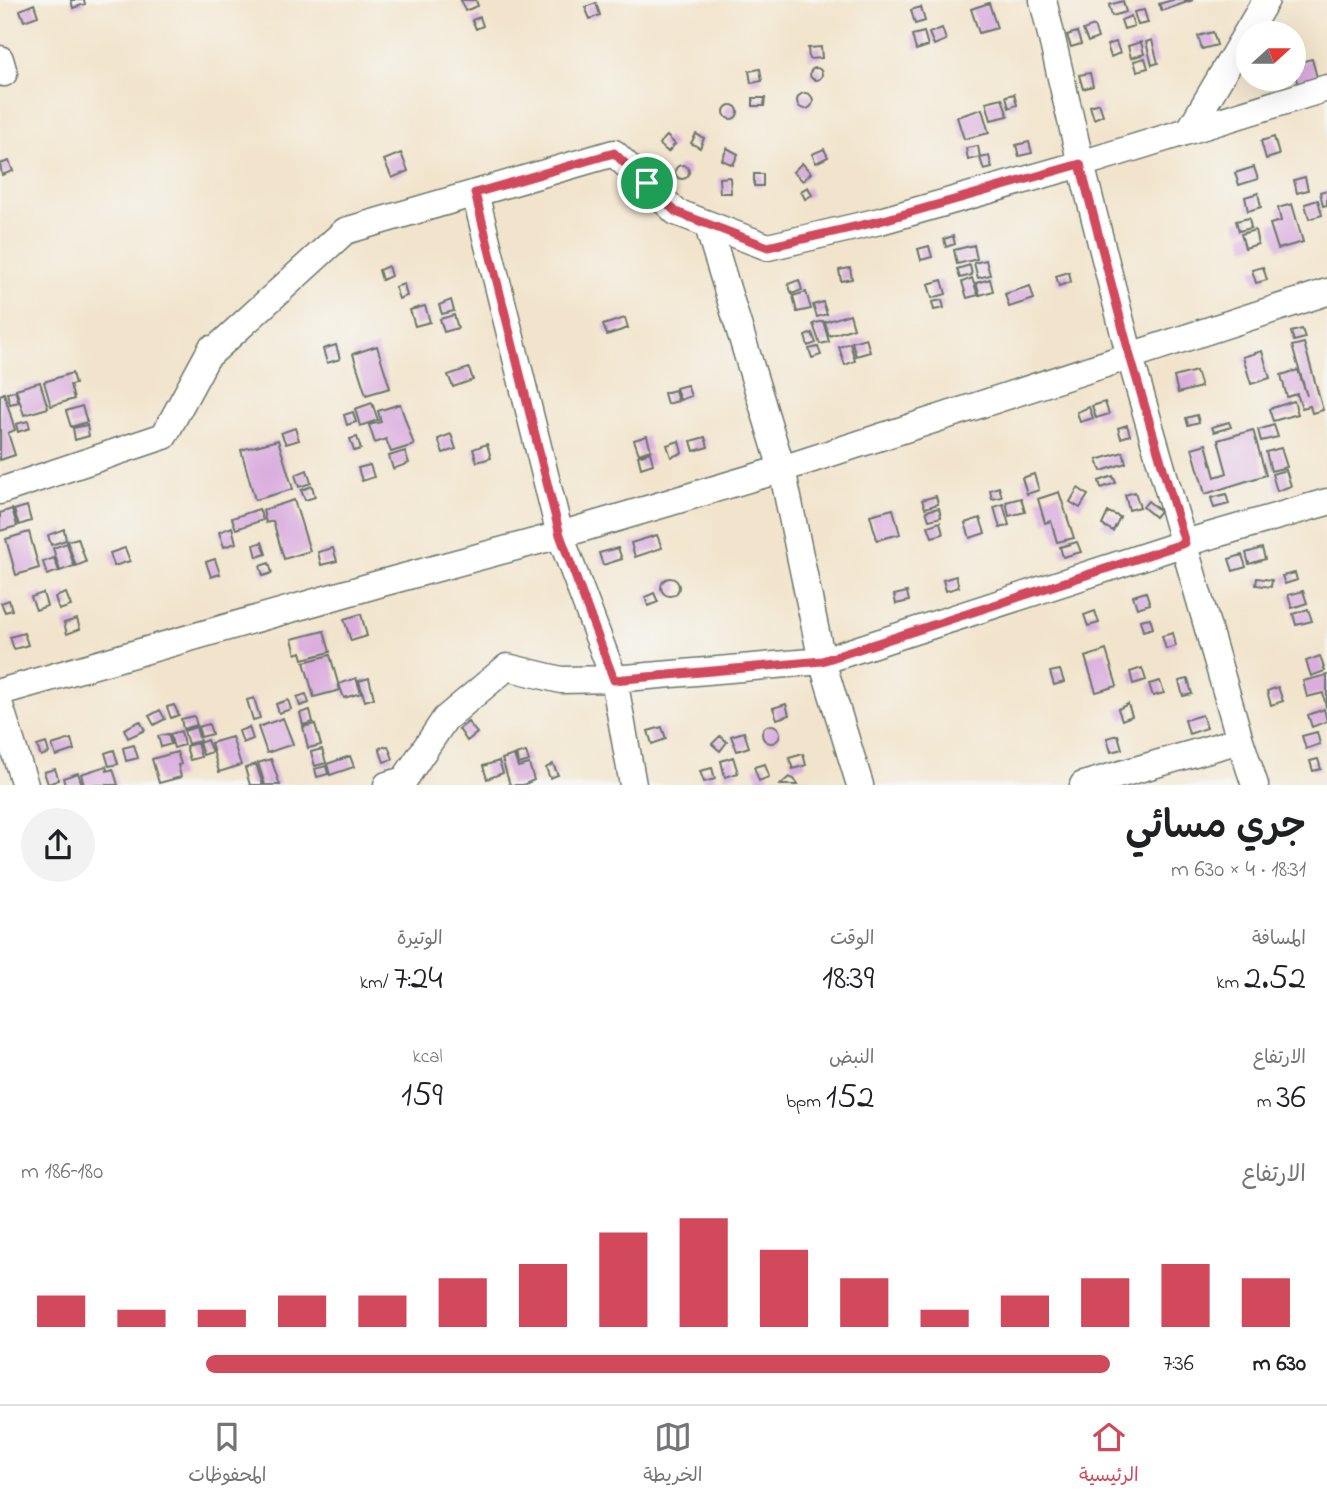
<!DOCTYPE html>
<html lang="ar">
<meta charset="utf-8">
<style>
:root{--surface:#fff;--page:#f2f2f2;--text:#202124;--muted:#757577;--line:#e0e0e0;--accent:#d1495b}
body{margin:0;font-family:"Indie Flower","Playpen Sans Arabic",sans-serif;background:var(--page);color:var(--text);direction:rtl;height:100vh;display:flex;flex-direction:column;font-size:26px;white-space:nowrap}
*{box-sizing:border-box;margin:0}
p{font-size:23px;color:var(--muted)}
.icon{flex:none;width:38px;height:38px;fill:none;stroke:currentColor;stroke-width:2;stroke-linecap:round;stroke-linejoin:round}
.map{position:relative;height:785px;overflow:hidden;direction:ltr}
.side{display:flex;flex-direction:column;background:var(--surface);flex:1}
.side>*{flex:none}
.needle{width:46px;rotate:69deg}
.buttons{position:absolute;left:1236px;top:21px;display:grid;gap:14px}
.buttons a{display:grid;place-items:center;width:70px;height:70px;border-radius:50%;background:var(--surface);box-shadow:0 7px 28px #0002;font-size:35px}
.pin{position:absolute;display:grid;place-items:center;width:60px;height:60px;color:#fff;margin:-30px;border:4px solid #fff;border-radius:50%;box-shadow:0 2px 7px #0007}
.round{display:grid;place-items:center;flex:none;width:74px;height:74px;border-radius:37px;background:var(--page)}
.headline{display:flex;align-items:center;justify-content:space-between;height:119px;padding:0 21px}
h1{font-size:38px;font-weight:600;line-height:52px}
.metrics{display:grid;grid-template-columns:repeat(3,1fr);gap:10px;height:119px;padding:7px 21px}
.metrics div{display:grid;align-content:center}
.metrics b{font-size:35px;font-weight:600}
.metrics small{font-size:19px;font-weight:400}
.metrics p{font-size:19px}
.chart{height:196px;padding:14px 21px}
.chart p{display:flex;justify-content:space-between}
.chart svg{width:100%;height:126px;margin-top:7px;stroke:var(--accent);stroke-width:6}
ul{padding:0 21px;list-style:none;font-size:23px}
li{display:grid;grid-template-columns:112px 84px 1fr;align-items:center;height:52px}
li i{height:18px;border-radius:9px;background:var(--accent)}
.menu{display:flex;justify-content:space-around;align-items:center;height:98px;border-top:2px solid var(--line);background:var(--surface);font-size:19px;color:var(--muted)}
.menu a{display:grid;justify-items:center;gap:4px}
.menu .on{color:var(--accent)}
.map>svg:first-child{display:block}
.building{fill:#daadde}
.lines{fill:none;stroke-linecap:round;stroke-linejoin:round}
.street-casing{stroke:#697769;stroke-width:29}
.street{stroke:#fff;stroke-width:26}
.route-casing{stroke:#fff;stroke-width:14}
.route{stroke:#d1495b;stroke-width:9}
</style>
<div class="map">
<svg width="1327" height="785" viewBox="0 0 1327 785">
<rect width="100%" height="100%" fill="#f6f6f2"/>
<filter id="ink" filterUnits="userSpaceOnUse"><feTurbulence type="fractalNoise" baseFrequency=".0143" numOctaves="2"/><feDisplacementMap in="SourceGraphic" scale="14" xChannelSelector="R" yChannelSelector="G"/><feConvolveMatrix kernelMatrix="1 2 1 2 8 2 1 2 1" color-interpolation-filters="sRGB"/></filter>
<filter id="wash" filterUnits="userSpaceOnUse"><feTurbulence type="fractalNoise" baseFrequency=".00686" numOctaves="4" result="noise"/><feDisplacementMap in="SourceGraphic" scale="28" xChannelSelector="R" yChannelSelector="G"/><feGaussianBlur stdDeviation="1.57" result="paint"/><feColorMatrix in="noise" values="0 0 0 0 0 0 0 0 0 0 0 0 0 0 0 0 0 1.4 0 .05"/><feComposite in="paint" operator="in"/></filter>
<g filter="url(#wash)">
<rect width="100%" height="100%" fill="#f2e4cc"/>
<g id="blocks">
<path class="building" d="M71 0H84L85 4 73 8Z
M461 0H476L478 6 465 11Z
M1172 0H1193L1162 11 1159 4Z
M1123 1 1126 12 1112 16 1109 5Z
M596 3 600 15 590 19 585 7Z
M989 3 997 28 979 33 971 9Z
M34 4 38 16 24 21 20 10Z
M921 7 925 21 915 24 911 10Z
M1144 10 1148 23 1138 25 1134 12Z
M1131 16 1134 26 1124 29 1121 20Z
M480 17 483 26 476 29 472 20Z
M1094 26 1098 38 1088 42 1083 30Z
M942 28 946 40 934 45 929 33Z
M924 32 928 46 916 50 912 35Z
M1077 32 1081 44 1071 47 1067 35Z
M1213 32 1217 45 1202 49 1198 36Z
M1152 40 1158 63 1152 65 1146 42Z
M1116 42 1120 53 1111 57 1107 45Z
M1141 42 1144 54 1131 58 1128 46Z
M821 47 822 58 809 59 808 48Z
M1145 58 1148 68 1137 71 1134 61Z
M1312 59 1318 81 1298 86 1293 64Z
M810 74a6 6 0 1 1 12 0a6 6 0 1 1-12 0Z
M760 69 762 81 751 83 749 71Z
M1090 73 1093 86 1083 89 1079 75Z
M797 101a8 8 0 1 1 16 0a8 8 0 1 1-16 0Z
M1014 94 1017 105 1009 108 1006 96Z
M753 98H765L764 106H753Z
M1002 98 1008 116 991 120 986 102Z
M1099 103 1103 115 1094 119 1090 106Z
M724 112a7 7 0 1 1 14 0a7 7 0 1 1-14 0Z
M982 109 989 133 964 139 957 117Z
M696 134 704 138 700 148 691 143Z
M667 136 675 144 668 152 659 144Z
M1274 137 1279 155 1266 159 1261 141Z
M1029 142 1032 153 1019 156 1016 145Z
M978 146 980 157 968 160 966 148Z
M727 148 738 154 733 165 722 160Z
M824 149 828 157 816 163 812 154Z
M401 153 408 171 392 178 384 160Z
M989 156 992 168 984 170 980 158Z
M9 161 13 171 2 175 0 164Z
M802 163 811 173 803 181 793 172Z
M675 172a7 7 0 1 1 14 0a7 7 0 1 1-14 0Z
M1254 167 1258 179 1239 185 1235 173Z
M754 174H763V186H754Z
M730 177 731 193H720L719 178Z
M1305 177 1308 190 1297 193 1294 180Z
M808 187 812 195 805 199 801 191Z
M1327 190V205L1323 206 1320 192Z
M1258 193 1261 207 1248 211 1245 197Z
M1318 200 1322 215 1309 219 1305 204Z
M1292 204 1303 242 1278 249 1270 224 1281 221 1278 208Z
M1249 218 1251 228 1239 231 1236 221Z
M1255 230 1258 244 1245 248 1241 234Z
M953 236 955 244 946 247 944 239Z
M974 245 977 259 957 264 954 250Z
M929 246 932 257 921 260 918 249Z
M986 260 990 275 978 278 974 263Z
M970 265 972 275 960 278 957 269Z
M388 266 391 276 382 280 379 270Z
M1263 267 1267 280 1256 283 1252 270Z
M850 268 852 279 841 281 839 270Z
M1069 272 1071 282 1059 286 1056 276Z
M972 278 978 295 967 298 962 282Z
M990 279 993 291 980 295 976 283Z
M799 280 802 290 792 294 788 284Z
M942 280 946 294 932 298 928 284Z
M404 284 407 296 399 299 395 287Z
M1030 286 1034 299 1009 307 1005 294Z
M806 292 811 309 797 312 793 296Z
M451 300 454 311 442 314 439 305Z
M942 300 944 308 934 310 932 302Z
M823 302 827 314 817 317 813 305Z
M425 306 430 322 415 326 410 310Z
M850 314 854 328 829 336 825 322Z
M454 315 458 328 444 332 440 319Z
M625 318 628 328 607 335 603 325Z
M823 321 829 342 820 344 813 324Z
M1302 329 1305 338 1294 341 1291 332Z
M812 333 816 343 808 346 805 336Z
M866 338 870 352 856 356 852 342Z
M850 343 855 361 845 365 839 347Z
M1304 343 1323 410 1312 413 1310 406 1302 408 1297 394 1287 397 1281 375 1298 370 1307 396 1292 346Z
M336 345 340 359 327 363 323 349Z
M377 346 390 388 366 395 353 354Z
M818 347 821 355 812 358 809 349Z
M1262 351 1270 378 1251 384 1243 357Z
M469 368 473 380 453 387 448 375Z
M1196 371 1201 387 1178 393 1174 377Z
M72 373 75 384 70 385 74 399 51 406 44 382Z
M40 382 48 408 24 415 16 389Z
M687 385 691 396 680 400 676 388Z
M675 390 678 401 667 404 664 393Z
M15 391 19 402 10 404 7 393Z
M4 393 15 430 8 433 15 455 0 460V395Z
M1294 401 1298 414 1273 421 1269 409Z
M1105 402 1109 414 1096 418 1092 406Z
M372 403 378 420 360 426 355 409Z
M400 404 414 445 391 452 386 439 375 443 369 425 381 422 378 411Z
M82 406 87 422 71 427 66 411Z
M1089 407 1093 418 1080 422 1077 412Z
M353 412 356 422 347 425 344 415Z
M1197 415 1199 422 1188 425 1186 418Z
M28 421 30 428 18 432 16 424Z
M1229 422 1231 427 1214 432 1212 427Z
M87 425 89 436 75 440 73 428Z
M1127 425 1130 435 1121 438 1118 428Z
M1274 425 1278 437 1261 441 1258 430Z
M295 428 299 440 286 444 281 433Z
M1253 430 1266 475 1205 494 1192 448 1206 444 1215 477 1227 473 1218 440Z
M451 434 456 449 443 453 438 439Z
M647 436 651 450 639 454 634 440Z
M357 437 361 449 354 451 350 439Z
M705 437 708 447 694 451 691 441Z
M278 440 293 489 255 500 241 450Z
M679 441 682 453 671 457 667 445Z
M487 444 491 458 477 462 473 449Z
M1281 448 1287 467 1271 471 1266 452Z
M405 451 409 463 393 469 389 456Z
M650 452 653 464 641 468 638 456Z
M1123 452 1126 463 1101 471 1097 460Z
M370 465 374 477 362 481 358 468Z
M307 470 311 483 299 487 295 475Z
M1286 470 1291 486 1277 491 1272 474Z
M1034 474 1039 490 1027 494 1022 478Z
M1113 476 1116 483 1101 488 1099 481Z
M312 486 315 497 305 500 301 490Z
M999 487 1002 497 992 499 990 490Z
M1078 488 1088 495 1080 508 1070 502Z
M1059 492 1074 538 1057 542 1051 521 1045 523 1038 499Z
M1135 492 1140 507 1129 510 1125 495Z
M1226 494 1229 504 1214 508 1211 498Z
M936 496 938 504 925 508 922 500Z
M1021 498 1025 512 1009 516 1006 502Z
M294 500 310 551 284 559 273 521 266 523 263 510Z
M1148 501 1160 511 1155 517 1143 507Z
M1003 504 1009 525 1000 528 994 507Z
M27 506 31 521 19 525 14 510Z
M939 508 941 517 929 520 926 511Z
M12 509 17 526 0 531V513Z
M259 509 263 520 236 529 232 518Z
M893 509 900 534 877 540 870 515Z
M1108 512 1120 517 1113 531 1102 525Z
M980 518 985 533 970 538 965 523Z
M940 522 943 534 932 537 928 526Z
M232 527 236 543 224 547 219 532Z
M64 529 66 540 51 545 48 535Z
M29 532 39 568 16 575 6 539Z
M657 535 662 548 635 557 631 543Z
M78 538 86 562 76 566 67 541Z
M262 542 266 554 257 557 254 545Z
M1077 542 1081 552 1063 557 1060 547Z
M67 543 74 566 60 571 53 548Z
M125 548 130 561 114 566 110 553Z
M333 548 337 561 321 565 318 552Z
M618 548 622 559 603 565 599 553Z
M1262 548 1265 559 1249 564 1246 553Z
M1242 555 1246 567 1233 571 1229 559Z
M54 558 59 571 47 575 43 562Z
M215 559 220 574 211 577 206 562Z
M269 563 272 573 263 576 260 566Z
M1295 573 1297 580 1285 584 1282 576Z
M956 576 959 587 946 591 943 580Z
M661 587a9 9 0 1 1 18 0a9 9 0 1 1-18 0Z
M1257 578 1272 580 1271 587 1256 585Z
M1303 591 1307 603 1292 608 1288 595Z
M907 592 909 601 896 604 894 595Z
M1146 592 1150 604 1137 608 1133 596Z
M43 593 47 606 36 610 31 597Z
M66 593 71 606 59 610 55 597Z
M654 593 658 602 648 606 645 597Z
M9 600 12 610 5 612 1 603Z
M1308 609 1312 621 1296 625 1293 614Z
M1095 611 1099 623 1088 626 1084 615Z
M361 614 367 636 351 641 344 619Z
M1150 618 1153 628 1143 631 1140 620Z
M77 619 80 629 67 634 64 623Z
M324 631 330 652 303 659 301 652 296 654 292 639Z
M24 633 28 645 14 649 10 637Z
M1173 633 1176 646 1166 649 1162 636Z
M1106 650 1117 686 1096 692 1085 657Z
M330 655 340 690 314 697 304 662Z
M1320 656 1325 671 1311 676 1306 661Z
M1142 668 1146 680 1133 684 1130 672Z
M1060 670 1064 682 1054 685 1050 672Z
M1327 675V707H1326L1323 693 1307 697 1303 681Z
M356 678 361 693 344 698 339 684Z
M369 678 374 698 365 701 359 681Z
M1188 679 1192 694 1183 696 1179 681Z
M1160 681 1164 693 1153 696 1149 684Z
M1278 687 1283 701 1271 705 1267 691Z
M306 694 309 703 300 706 297 697Z
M254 698 260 718 253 720 247 700Z
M288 700 291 709 279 713 276 704Z
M786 704 789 715 777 719 773 708Z
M1128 704 1132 716 1122 720 1118 709Z
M174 705 179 715 171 718 167 707Z
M1324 709 1327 721 1312 727 1308 715Z
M160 710 165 719 154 725 149 716Z
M310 710 313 722 303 725 300 713Z
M1202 715 1207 728 1189 734 1185 720Z
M194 716 197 725 183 729 181 719Z
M283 718 293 744 267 753 258 727Z
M140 721 145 730 128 738 124 729Z
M468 722 477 733 467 741 459 729Z
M209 724 212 734 201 737 198 727Z
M315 724 321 745 308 748 303 727Z
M762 734a9 9 0 1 1 18 0a9 9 0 1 1-18 0Z
M196 727 200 741 188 744 184 731Z
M249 727 253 739 243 743 239 731Z
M662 727 666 739 652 744 648 731Z
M181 731 184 745 174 748 170 734Z
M744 732 749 747 737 751 731 736Z
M1317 732 1320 744 1306 749 1302 736Z
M168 734 171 744 161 747 158 736Z
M1118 735 1122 749 1111 752 1107 738Z
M720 736 727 742 720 751 712 744Z
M232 737 241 765 219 772 211 743Z
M71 739 74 750 56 756 52 745Z
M207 740 212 752 203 755 199 743Z
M46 743 49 753 41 756 37 746Z
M197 743 201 757 190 760 186 746Z
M134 745 138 758 126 761 123 748Z
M388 746 393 759 384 762 379 748Z
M322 749 326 763 315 766 311 752Z
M114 750 118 764 109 766 105 753Z
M177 752 181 764 178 765 181 777 159 783 152 759Z
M526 752 529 761 519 764 516 755Z
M803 754 806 765 793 769 789 758Z
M514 755 518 767 529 764 534 780 523 785H510L502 759Z
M350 756 354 767 330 775 327 764Z
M733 757 738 773 725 777 721 761Z
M271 759 280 785H265L258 763Z
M1318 759 1321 769 1313 771 1310 761Z
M499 761 503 773 487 779 483 766Z
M256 764 263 785H250L245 768Z
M553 764 558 775 550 778 546 768Z
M765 764 769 777 759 781 754 767Z
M106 766 107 771 113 769 118 785H84L81 774Z
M326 766 328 774 317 777 315 769Z
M712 768 715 779 704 782 700 771Z
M55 769 59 780 48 784 44 772Z
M78 773 82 785H65L63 778Z
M789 777 794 779 798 785H780Z"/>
</g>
</g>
<g filter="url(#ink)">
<use href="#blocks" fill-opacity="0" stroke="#697769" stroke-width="2"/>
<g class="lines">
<g class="street-casing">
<path id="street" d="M1043 0 1081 164 1130 357 1240 740 1255 785
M0 59 4 73
M1190 129 1266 0
M475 193 560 535 614 679 633 785
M708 226 782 469 822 661 860 785
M208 356 345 231 614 153 676 212 768 247 880 221 1081 164 1327 88
M0 491 164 436 211 349
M0 692 382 583 560 535 782 469 1327 292
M0 706 25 785
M387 785 404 780 445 719 507 667 561 680 614 679 822 661 1185 543 1327 502
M1083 785 1240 740"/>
</g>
<use href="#street" class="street"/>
</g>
</g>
<g class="lines" filter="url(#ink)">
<g class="route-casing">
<path id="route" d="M614 153 676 212 768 247 880 221 1080 164 1130 356 1185 543 822 661 614 680 560 535 475 193Z"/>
</g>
<use href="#route" class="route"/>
</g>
</svg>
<div class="buttons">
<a><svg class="needle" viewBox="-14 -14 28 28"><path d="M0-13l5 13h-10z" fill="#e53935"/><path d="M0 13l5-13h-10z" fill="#757577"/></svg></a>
</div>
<div class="pin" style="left:647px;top:183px;background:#1e9e55"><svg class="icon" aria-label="arrive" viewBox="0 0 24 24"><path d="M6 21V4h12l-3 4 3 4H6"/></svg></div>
</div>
<section class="side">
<div class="headline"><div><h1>جري مسائي</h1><p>18:31 · 4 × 630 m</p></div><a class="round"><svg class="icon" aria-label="share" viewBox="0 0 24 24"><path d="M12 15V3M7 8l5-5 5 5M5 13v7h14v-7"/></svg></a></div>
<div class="metrics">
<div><p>المسافة</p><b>2.52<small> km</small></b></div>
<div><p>الوقت</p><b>18:39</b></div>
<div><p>الوتيرة</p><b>7:24<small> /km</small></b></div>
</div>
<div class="metrics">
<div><p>الارتفاع</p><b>36<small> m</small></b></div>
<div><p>النبض</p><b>152<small> bpm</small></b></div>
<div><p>kcal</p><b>159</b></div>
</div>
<div class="chart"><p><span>الارتفاع</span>180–186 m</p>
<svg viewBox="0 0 160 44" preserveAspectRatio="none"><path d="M5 44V33M15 44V38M25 44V38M35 44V33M45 44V33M55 44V27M65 44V22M75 44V11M85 44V6M95 44V17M105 44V27M115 44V38M125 44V33M135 44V27M145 44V22M155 44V27"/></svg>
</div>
<ul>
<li><b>630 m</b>7:36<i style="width:83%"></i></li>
</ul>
</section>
<nav class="menu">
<a class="on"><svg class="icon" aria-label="home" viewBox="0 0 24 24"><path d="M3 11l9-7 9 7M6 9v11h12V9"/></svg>الرئيسية</a>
<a><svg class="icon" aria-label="map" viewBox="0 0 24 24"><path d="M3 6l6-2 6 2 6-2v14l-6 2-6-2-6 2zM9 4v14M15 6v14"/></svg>الخريطة</a>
<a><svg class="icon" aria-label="saved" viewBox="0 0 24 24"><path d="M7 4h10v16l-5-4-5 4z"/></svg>المحفوظات</a>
</nav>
